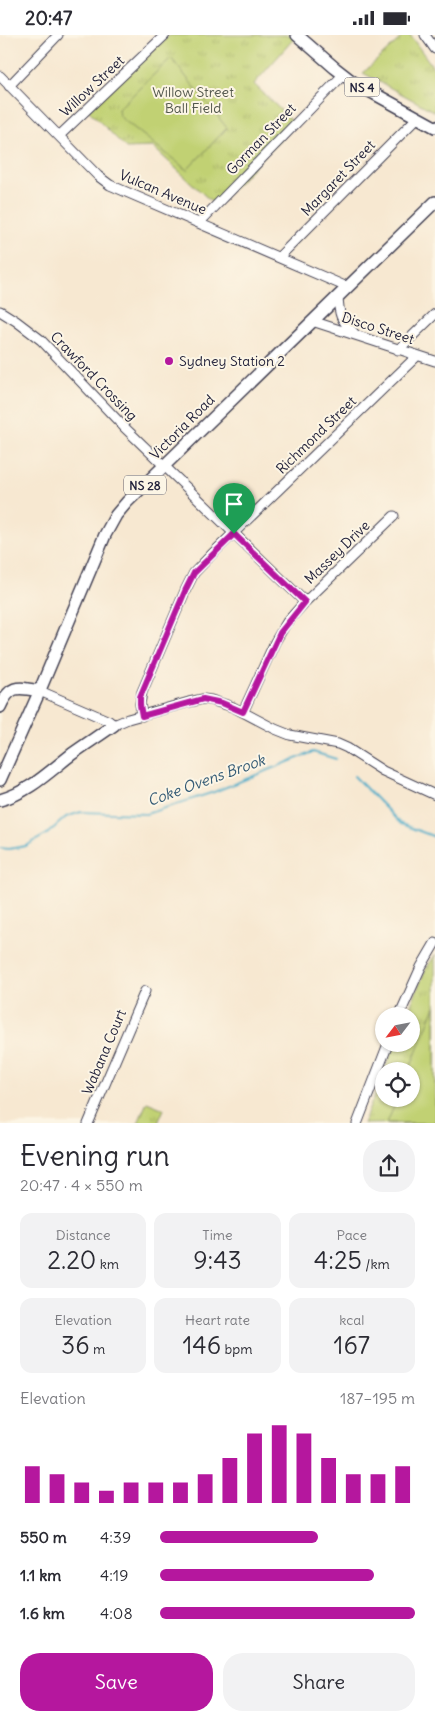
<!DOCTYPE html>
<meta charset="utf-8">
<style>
:root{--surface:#fff;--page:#f2f2f3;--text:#2b2b33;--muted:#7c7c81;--accent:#b5179e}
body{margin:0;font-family:Delius,sans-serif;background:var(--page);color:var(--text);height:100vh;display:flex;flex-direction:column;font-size:19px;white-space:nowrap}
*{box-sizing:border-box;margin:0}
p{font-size:16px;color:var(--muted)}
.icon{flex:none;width:28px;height:28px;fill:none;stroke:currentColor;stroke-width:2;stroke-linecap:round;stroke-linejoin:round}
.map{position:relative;height:1088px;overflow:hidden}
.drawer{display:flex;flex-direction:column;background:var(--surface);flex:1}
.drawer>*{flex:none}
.needle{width:32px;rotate:238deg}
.controls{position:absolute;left:375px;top:972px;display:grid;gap:10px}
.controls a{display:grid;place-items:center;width:45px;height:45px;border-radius:50%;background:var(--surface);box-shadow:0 1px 4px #0004;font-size:25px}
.pin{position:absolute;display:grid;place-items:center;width:42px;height:42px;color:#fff;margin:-51px -21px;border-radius:50% 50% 50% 0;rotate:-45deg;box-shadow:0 0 5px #0007}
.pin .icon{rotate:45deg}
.round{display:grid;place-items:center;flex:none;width:52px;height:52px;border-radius:20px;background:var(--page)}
.headline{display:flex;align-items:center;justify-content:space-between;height:85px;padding:0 20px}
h1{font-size:28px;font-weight:600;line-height:38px}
.figures{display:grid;grid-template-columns:repeat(3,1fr);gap:8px;height:85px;padding:5px 20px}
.figures div{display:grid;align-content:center;border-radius:12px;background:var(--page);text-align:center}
.figures b{font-size:25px;font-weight:600}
.figures small{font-size:14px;font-weight:400}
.figures p{font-size:14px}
.chart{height:140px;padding:10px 20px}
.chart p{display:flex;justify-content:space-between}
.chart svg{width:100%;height:90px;margin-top:5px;stroke:var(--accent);stroke-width:6}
.primary-button{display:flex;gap:10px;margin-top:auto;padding:10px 20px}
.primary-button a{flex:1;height:58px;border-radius:20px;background:var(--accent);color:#fff;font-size:20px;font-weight:600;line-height:58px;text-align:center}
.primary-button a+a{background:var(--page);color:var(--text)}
ul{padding:0 20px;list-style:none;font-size:16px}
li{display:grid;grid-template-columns:80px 60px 1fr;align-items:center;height:38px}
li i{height:12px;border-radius:6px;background:var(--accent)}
.status{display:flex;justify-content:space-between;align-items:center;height:35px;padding:0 25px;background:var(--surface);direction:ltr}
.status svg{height:14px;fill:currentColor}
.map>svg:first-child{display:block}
.park{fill:url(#park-tufts);stroke:#727a57}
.pitch{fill:#c1d173;stroke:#727a57}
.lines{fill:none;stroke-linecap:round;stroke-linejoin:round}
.stream{stroke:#49acc9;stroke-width:2}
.minor-casing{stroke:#424052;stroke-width:11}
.major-casing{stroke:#424052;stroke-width:14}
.minor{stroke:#fff;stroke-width:9}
.major{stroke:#fff;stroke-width:11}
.route-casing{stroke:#fff;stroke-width:10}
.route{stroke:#b5179e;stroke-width:6}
.poi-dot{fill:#b5179e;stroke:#fcf5e5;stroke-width:2}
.labels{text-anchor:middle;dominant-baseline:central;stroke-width:4;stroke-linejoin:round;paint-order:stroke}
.shield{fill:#fcf5e5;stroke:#63616e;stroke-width:1}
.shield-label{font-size:12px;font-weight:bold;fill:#22223b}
.street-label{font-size:14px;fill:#22223b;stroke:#fcf5e5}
.park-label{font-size:14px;fill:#52574c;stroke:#fcf5e5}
.poi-label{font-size:14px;fill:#22223b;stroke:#fcf5e5;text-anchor:start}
.water-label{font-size:15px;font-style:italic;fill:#325974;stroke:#fcf5e5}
</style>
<div class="status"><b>20:47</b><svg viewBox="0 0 49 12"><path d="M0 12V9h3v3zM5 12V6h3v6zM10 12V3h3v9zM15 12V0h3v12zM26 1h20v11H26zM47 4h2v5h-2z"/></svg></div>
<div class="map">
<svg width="435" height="1089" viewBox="0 0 435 1089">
<defs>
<pattern id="park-tufts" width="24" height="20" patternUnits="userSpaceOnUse" patternTransform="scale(1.25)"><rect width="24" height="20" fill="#c1d173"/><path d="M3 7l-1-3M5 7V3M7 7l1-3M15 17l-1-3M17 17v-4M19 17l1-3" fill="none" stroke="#a6b364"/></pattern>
</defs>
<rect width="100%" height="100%" fill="#fcf5e5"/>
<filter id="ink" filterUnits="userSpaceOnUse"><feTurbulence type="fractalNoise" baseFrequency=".02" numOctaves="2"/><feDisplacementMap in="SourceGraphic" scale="10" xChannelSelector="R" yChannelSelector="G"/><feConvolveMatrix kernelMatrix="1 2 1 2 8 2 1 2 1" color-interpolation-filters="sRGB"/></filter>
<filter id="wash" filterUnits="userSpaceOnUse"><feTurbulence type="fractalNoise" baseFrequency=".0096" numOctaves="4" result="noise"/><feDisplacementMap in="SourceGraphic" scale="20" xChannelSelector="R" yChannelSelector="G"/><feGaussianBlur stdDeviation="1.12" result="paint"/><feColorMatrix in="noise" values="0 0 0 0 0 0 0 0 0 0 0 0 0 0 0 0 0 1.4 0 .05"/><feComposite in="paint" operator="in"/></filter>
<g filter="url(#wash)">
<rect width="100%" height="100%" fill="#f7e8d1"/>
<path class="park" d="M170 0H297L254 49 295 89 216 171 153 112 126 113 88 75Z
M404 0H410L435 35V77L363 38Z
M435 920V1088L363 1089 384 1037V1064H411V1036H384L395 1009H411V981H406L426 934Z
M147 1067 164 1074 158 1088H138Z"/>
<path class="pitch" d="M171 23 227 93 187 135 119 81 118 74Z
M435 971V1088H387L397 1064H411V1036H409Z"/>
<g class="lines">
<path class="stream" d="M354 741 401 789 435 802
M0 813 8 814 26 811 47 799 66 782 81 777 146 779 214 757 313 717 336 724"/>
</g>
</g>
<g filter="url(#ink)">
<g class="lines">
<g class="minor-casing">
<path id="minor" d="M425 0 435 14
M0 41 98 141 110 150 347 252
M9 51 58 0
M59 101 165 0
M199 188 343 40
M279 222 417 83
M338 261C339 280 340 284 354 298
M0 276 16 286 41 305 124 392 305 567
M312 286 435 326
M398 315 435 279
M40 656 109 686 114 690 128 684 189 667 203 664 211 665 233 672 275 694 290 700 338 709 347 713 383 736 435 760
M243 677 275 607 287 587 305 567 394 481
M142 681 140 669 142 657 186 554 194 538 212 519 417 321
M399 981 421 932 435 908
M88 1089 145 956
M357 1089 388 1009"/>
</g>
<g class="major-casing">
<path id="major" d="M297 0 335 33 353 47 435 92
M0 672C10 649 18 652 40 656
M0 745 37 662 105 500 116 480 127 467 435 167
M0 765C28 758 50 736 72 719 86 709 100 700 114 690"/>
</g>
<use href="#minor" class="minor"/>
<use href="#major" class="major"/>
</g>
</g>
<g class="lines" filter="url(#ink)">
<g class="route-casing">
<path id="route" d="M234 499 305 567 280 598 243 677 222 668 203 664 142 681 140 670V662L186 554 194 538Z"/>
</g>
<use href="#route" class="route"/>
</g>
<circle class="poi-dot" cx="169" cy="326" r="5"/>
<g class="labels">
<g class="shield">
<rect x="344.5" y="42.5" width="35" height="19" rx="4"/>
<rect x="124" y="440.5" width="42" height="19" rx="4"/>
</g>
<g class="shield-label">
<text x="362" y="52">NS 4</text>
<text x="145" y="450">NS 28</text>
</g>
<g class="street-label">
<text transform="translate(92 51) rotate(-43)">Willow Street</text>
<text transform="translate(261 104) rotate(-46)">Gorman Street</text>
<text transform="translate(338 143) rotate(-46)">Margaret Street</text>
<text transform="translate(163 157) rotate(23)">Vulcan Avenue</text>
<text transform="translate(378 293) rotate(18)">Disco Street</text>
<text transform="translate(94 341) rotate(46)">Crawford Crossing</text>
<text transform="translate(182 392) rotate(-45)">Victoria Road</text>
<text transform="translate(316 400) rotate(-44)">Richmond Street</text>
<text transform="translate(337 517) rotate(-44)">Massey Drive</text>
<text transform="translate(104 1017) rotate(-67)">Wabana Court</text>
</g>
<g class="park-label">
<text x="193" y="57">Willow Street<tspan x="193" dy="16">Ball Field</tspan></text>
</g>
<g class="poi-label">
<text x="179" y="326">Sydney Station 2</text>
</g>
<g class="water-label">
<text transform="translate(206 745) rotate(-20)">Coke Ovens Brook</text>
</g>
</g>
</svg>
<div class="controls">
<a><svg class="needle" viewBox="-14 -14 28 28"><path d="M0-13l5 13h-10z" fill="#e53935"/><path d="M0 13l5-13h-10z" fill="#7c7c81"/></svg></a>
<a><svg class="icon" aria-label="locate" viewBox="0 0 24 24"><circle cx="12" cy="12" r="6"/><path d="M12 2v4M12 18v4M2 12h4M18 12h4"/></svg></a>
</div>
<div class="pin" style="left:234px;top:499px;background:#1e9e55"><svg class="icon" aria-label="arrive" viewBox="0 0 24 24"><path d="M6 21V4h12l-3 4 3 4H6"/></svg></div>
</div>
<section class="drawer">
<div class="headline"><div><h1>Evening run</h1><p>20:47 · 4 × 550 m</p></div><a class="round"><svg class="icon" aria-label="share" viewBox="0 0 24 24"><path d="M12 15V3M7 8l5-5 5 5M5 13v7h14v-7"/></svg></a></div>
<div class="figures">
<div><p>Distance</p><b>2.20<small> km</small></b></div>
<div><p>Time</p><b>9:43</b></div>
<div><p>Pace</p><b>4:25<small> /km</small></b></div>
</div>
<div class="figures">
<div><p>Elevation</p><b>36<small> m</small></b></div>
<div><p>Heart rate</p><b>146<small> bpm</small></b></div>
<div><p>kcal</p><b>167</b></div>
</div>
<div class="chart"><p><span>Elevation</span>187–195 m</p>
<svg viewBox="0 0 160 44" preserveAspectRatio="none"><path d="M5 44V26M15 44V30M25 44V34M35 44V38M45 44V34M55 44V34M65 44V34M75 44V30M85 44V22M95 44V10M105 44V6M115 44V10M125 44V22M135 44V30M145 44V30M155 44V26"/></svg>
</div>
<ul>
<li><b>550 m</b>4:39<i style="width:62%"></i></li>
<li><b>1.1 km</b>4:19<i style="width:84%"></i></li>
<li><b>1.6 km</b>4:08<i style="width:100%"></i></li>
</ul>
<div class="primary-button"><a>Save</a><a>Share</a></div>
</section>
